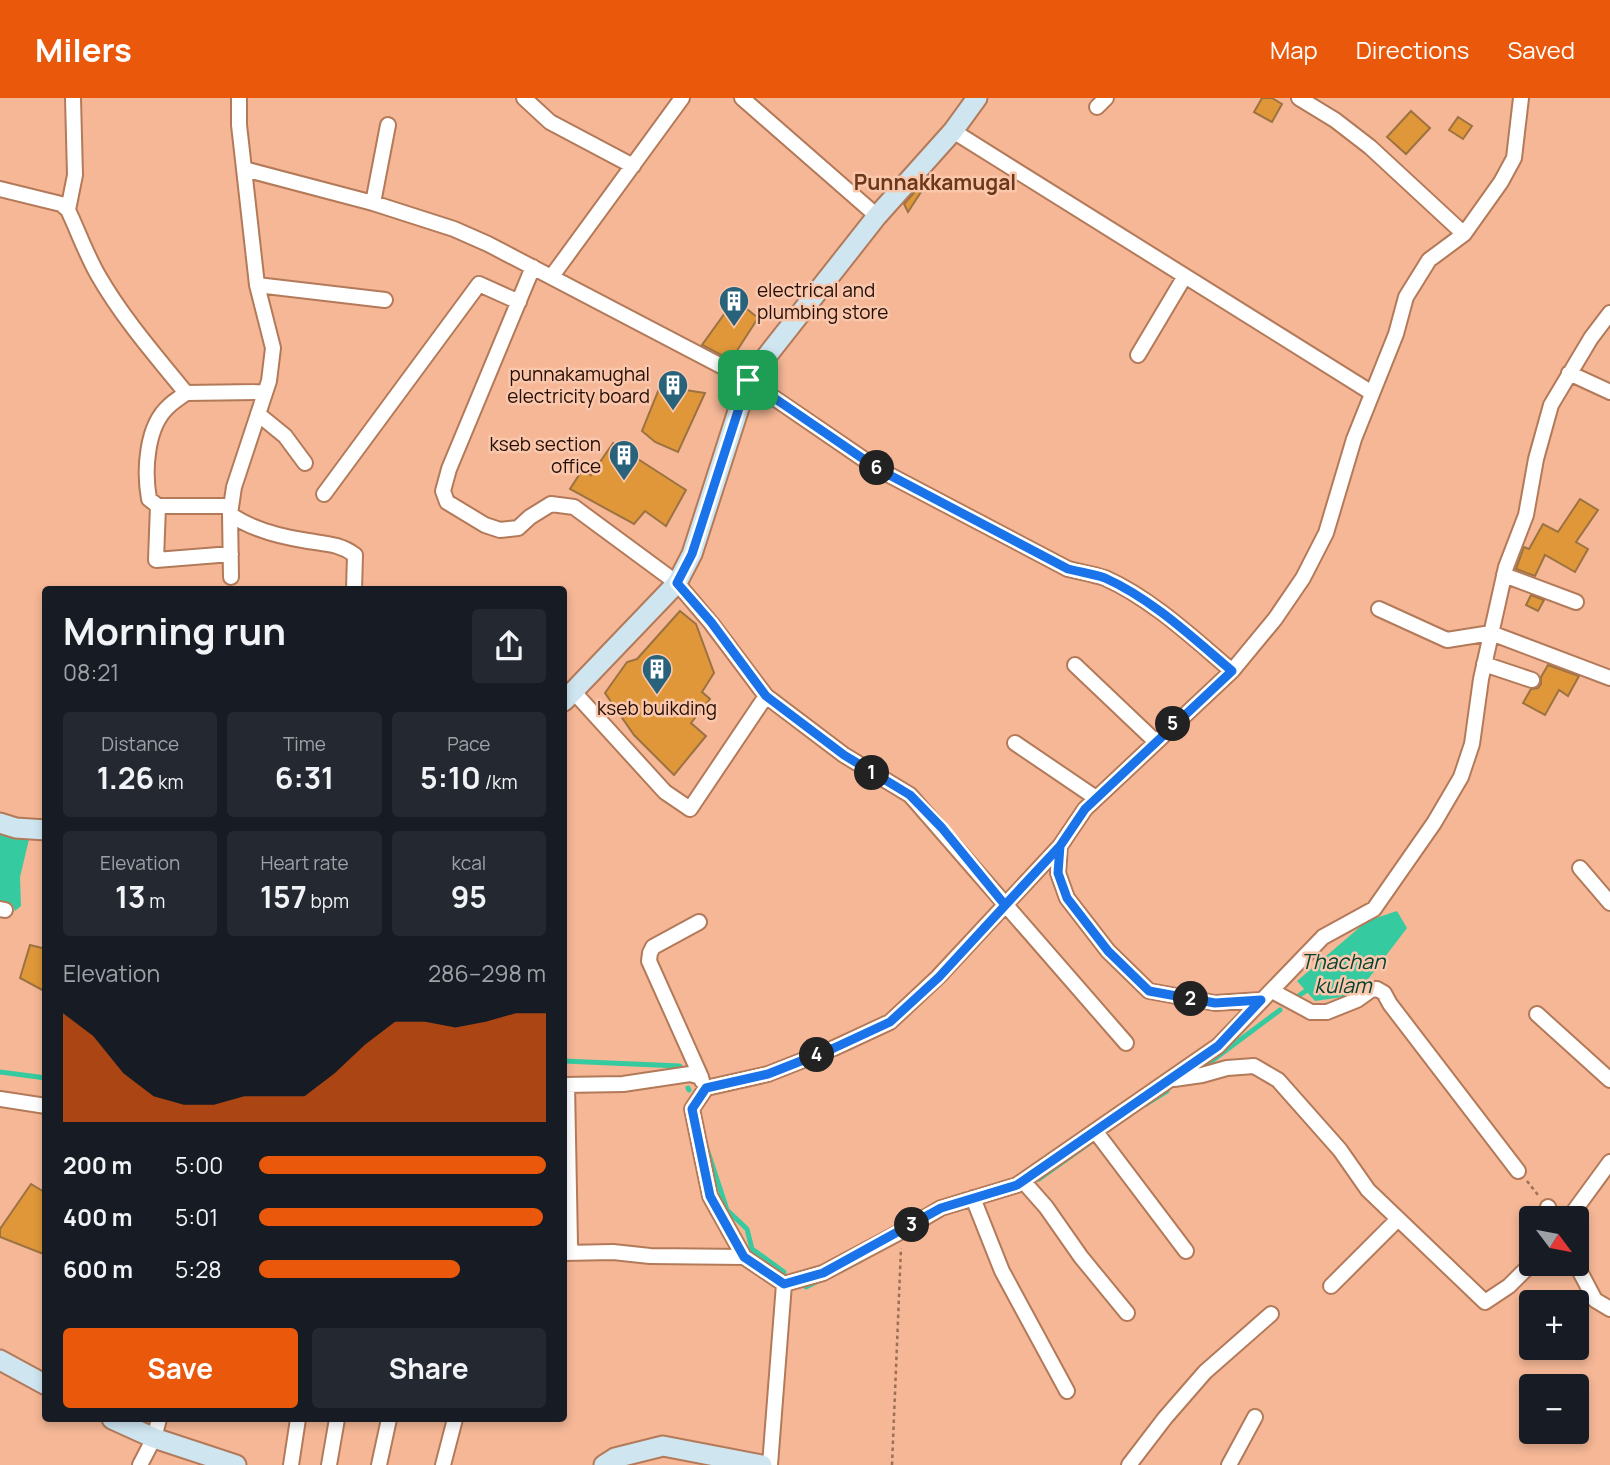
<!DOCTYPE html>
<meta charset="utf-8">
<style>
:root{--surface:#171b24;--page:#242831;--text:#f1f3f6;--muted:#9ea1a6;--accent:#ea580c}
body{margin:0;font-family:Manrope,sans-serif;background:var(--page);color:var(--text);height:100vh;display:flex;flex-direction:column;font-size:26px;white-space:nowrap}
*{box-sizing:border-box;margin:0}
p{font-size:23px;color:var(--muted)}
.icon{flex:none;width:38px;height:38px;fill:none;stroke:currentColor;stroke-width:2;stroke-linecap:round;stroke-linejoin:round}
.map{position:relative;flex:1;overflow:hidden}
.sheet{position:absolute;left:42px;top:488px;width:525px;height:836px;display:flex;flex-direction:column;background:var(--surface);border-radius:7px;box-shadow:0 4px 10px #0003}
.sheet>*{flex:none}
.needle{width:46px;rotate:122deg}
.tools{position:absolute;left:1519px;top:1108px;display:grid;gap:14px}
.tools a{display:grid;place-items:center;width:70px;height:70px;border-radius:7px;background:var(--surface);box-shadow:0 4px 10px #0003;font-size:35px}
.pin{position:absolute;display:grid;place-items:center;width:60px;height:60px;color:#fff;margin:-30px;border-radius:14px;box-shadow:0 4px 10px #0006}
.km{position:absolute;width:35px;height:35px;margin:-18px;border-radius:50%;background:#222;color:#fff;font-size:19px;line-height:35px;text-align:center}
.round{display:grid;place-items:center;flex:none;width:74px;height:74px;border-radius:7px;background:var(--page)}
.summary{display:flex;align-items:center;justify-content:space-between;height:119px;padding:0 21px}
h1{font-size:38px;font-weight:700;line-height:52px}
.stats{display:grid;grid-template-columns:repeat(3,1fr);gap:10px;height:119px;padding:7px 21px}
.stats div{display:grid;align-content:center;border-radius:7px;background:var(--page);text-align:center}
.stats b{font-size:30px;font-weight:700}
.stats small{font-size:19px;font-weight:400}
.stats p{font-size:19px}
.chart{height:196px;padding:14px 21px}
.chart p{display:flex;justify-content:space-between}
.chart svg{width:100%;height:126px;margin-top:7px;fill:var(--accent);opacity:.7}
.button{display:flex;gap:14px;margin-top:auto;padding:14px 21px}
.button a{flex:1;height:80px;border-radius:7px;background:var(--accent);color:#fff;font-size:28px;font-weight:700;line-height:80px;text-align:center}
.button a+a{background:var(--page);color:var(--text)}
ul{padding:0 21px;list-style:none;font-size:23px}
li{display:grid;grid-template-columns:112px 84px 1fr;align-items:center;height:52px}
li i{height:18px;border-radius:9px;background:var(--accent)}
header{display:flex;align-items:center;gap:42px;box-sizing:border-box;height:98px;padding:0 35px;background:var(--accent);color:#fff}
header strong{font-size:33px}
nav{display:flex;gap:38px;margin-inline-start:auto;font-size:24px}
.map>svg:first-child{display:block}
.water{fill:#36caa0}
.lines{fill:none;stroke-linecap:round;stroke-linejoin:round}
.stream{stroke:#36caa0;stroke-width:5}
.building{fill:#df9739;stroke:#9c7241;stroke-width:2}
.street-casing{stroke:#b37a5a;stroke-width:18}
.secondary-casing{stroke:#b37a5a;stroke-width:23}
.path{stroke:#9c6f57;stroke-width:2.5;stroke-dasharray:3.5 3.5;stroke-linecap:butt}
.street{stroke:#fff;stroke-width:14}
.secondary{stroke:#cfe6f1;stroke-width:19}
.route-casing{stroke:#fff;stroke-width:14}
.route{stroke:#1a73e8;stroke-width:9}
.labels{text-anchor:middle;dominant-baseline:central;stroke-width:5;stroke-linejoin:round;paint-order:stroke}
.poi-label{font-size:19px;fill:#240e03;stroke:#fac7ad;text-anchor:end}
.neighbourhood-label{font-size:21px;font-weight:bold;fill:#6c3819;stroke:#fac7ad}
.water-label{font-size:21px;font-style:italic;fill:#034332;stroke:#fac7ad}
</style>
<header>
<strong>Milers</strong>
<nav><a>Map</a><a>Directions</a><a>Saved</a></nav>
</header>
<div class="map">
<svg width="1610" height="1367" viewBox="0 0 1610 1367">
<rect width="100%" height="100%" fill="#f5b796"/>
<path class="water" d="M0 730 14 732V741L23 736 30 737 20 779 21 808 15 813 12 806 0 804Z
M1397 813 1407 830 1356 897 1315 903 1297 883 1367 823Z"/>
<g class="lines">
<path class="stream" d="M1297 899 1310 890
M564 963 680 968
M1201 971 1280 912
M0 974 46 980
M688 990 689 992
M1146 1006 1167 993
M707 1051 727 1112 747 1131 752 1151 784 1174
M1039 1081 1112 1029
M842 1172 861 1162
M806 1189 820 1182"/>
</g>
<path class="building" d="M1262 0H1272L1282 6 1272 24 1254 14Z
M1411 13 1430 30 1406 56 1387 39Z
M1458 19 1472 28 1463 41 1449 32Z
M919 89 923 91 908 114 904 106Z
M730 208 742 215 747 211 758 220 731 262 702 247Z
M663 281 679 291 705 295 678 354 655 344 642 333Z
M613 345 686 392 666 428 645 413 634 426 570 391 583 371 591 377Z
M1580 401 1598 412 1576 444 1588 451 1575 474 1545 457 1535 478 1516 471 1524 449 1529 451 1543 426 1558 434Z
M1531 497 1544 502 1538 513 1526 507Z
M680 513 696 526 714 575 702 594 710 601 691 625 706 638 674 677 634 637 605 595 627 564 637 561Z
M1548 567 1579 578 1568 598 1559 592 1545 617 1523 605 1531 591 1538 590 1541 586V579Z
M30 847 46 851V894L20 880Z
M31 1086 46 1095V1157L0 1139V1131Z"/>
<g class="lines">
<g class="street-casing">
<path id="street" d="M239 0V27L244 71 373 105 454 131 488 146 748 282 878 371 1068 471C1080 474 1093 476 1105 480 1152 501 1193 540 1232 573
M524 0 550 24 633 68
M742 0 877 118
M1299 0 1335 22 1370 49 1464 136
M1097 9 1106 0
M953 33 1372 295
M244 71 257 187 273 250 269 283 234 389 230 416C252 432 282 439 308 443 327 446 340 446 355 457L354 492
M0 91 61 106 68 112C78 133 86 156 98 177 122 219 155 257 186 295 181 299 174 303 169 308 146 328 144 373 149 401L158 408H231
M373 105 388 27
M68 112 75 77 73 0
M533 169 449 371 443 393 447 404 485 427 500 432 518 430 530 419 551 406 574 409 677 485 711 525 766 598 844 657 910 697 1126 945
M552 178 682 0
M257 187 385 202
M1138 257 1185 178
M1569 275 1610 294
M186 295 265 294
M258 316 285 338 305 365
M324 396 479 186 519 204
M158 408 156 462 231 456
M230 416 231 479
M1504 477 1576 504
M1379 511 1447 542 1491 535 1610 580
M1484 566 1532 582
M1075 567 1155 643
M573 593 665 694 690 711 766 598
M1015 645 1096 700
M1580 770 1610 805
M0 811 5 812
M699 824 653 849 650 855 649 863 701 979
M1272 893 1311 914H1327L1357 902 1371 892 1377 891 1384 895 1390 906 1518 1073
M1261 902 1215 905 1149 893 1108 853 1067 800 1058 775 1060 748 1085 711 1232 573 1275 521 1303 480 1326 435 1354 341 1396 236 1406 199 1429 162 1464 136 1501 84 1514 60 1521 0
M1537 916 1610 982
M1174 981 1202 977 1227 970 1254 968 1278 982 1340 1052 1368 1092 1485 1204 1509 1188 1531 1166
M564 987 623 986 690 976 701 979 702 983
M567 987 570 1147 572 1155
M0 1001 46 1008
M1096 1034 1186 1153
M1023 1083 1046 1109 1081 1159 1127 1215
M973 1100 1002 1173 1067 1293
M1548 1109 1553 1120
M1569 1120 1610 1064
M564 1155 613 1154 650 1158 744 1159 710 1098 692 1011 706 990 768 976 834 950 890 924 938 879 1060 748
M744 1159 784 1186 823 1175 902 1133 941 1110 1017 1087 1218 948 1323 839 1374 811 1434 725 1461 679 1472 646 1481 581 1506 469 1526 417 1536 361 1551 307 1591 240 1610 215
M1576 1166 1595 1202 1610 1211
M1331 1188 1398 1121
M140 1367 154 1340 159 1321
M291 1367 298 1321
M329 1367 337 1321
M379 1367 389 1321
M443 1367 455 1321
M770 1367 784 1186
M1129 1367 1165 1320 1205 1274 1271 1216
M1229 1367 1255 1319"/>
</g>
<g class="secondary-casing">
<path id="secondary" d="M564 603 677 485 692 456 748 282 877 118 953 33 977 0
M0 725 16 730 46 732
M0 1262 46 1287
M112 1321 154 1340 236 1367
M604 1367 615 1360 663 1348 762 1367"/>
</g>
<path class="path" d="M1527 1083 1538 1097
M892 1367 901 1150"/>
<use href="#street" class="street"/>
<use href="#secondary" class="secondary"/>
</g>
<g class="lines">
<g class="route-casing">
<path id="route" d="M748 282 692 456 677 485 711 524 766 598 844 657 910 697 942 730 1005 807 1060 748 1058 775 1067 800 1108 853 1149 893 1215 905 1261 902 1218 948 1017 1087 941 1110 823 1175 784 1186 744 1159 710 1098 692 1011 706 990 768 976 834 950 890 924 939 879 1060 748 1085 711 1232 573C1193 540 1152 501 1105 480 1093 476 1080 474 1068 471L878 371 748 282"/>
</g>
<use href="#route" class="route"/>
</g>
<defs>
<g id="building-pin" transform="scale(1.575)"><path d="M0 17L-7.5 6A9.5 9.5 0 1 1 7.5 6Z" fill="#28627b" stroke="#fac7ad"/><path d="M-4-6H4V6H1V3H-1V6H-4ZM-2.5-4.3h1.7v1.8h-1.7ZM.8-4.3h1.7v1.8H.8ZM-2.5-1h1.7V.8h-1.7ZM.8-1h1.7V.8H.8Z" fill="#fff"/></g>
</defs>
<g fill-rule="evenodd">
<use href="#building-pin" x="734" y="203"/>
<use href="#building-pin" x="673" y="287"/>
<use href="#building-pin" x="624" y="357"/>
<use href="#building-pin" x="657" y="571"/>
</g>
<g class="labels">
<g class="poi-label">
<text x="757" y="192" text-anchor="start">electrical and<tspan x="757" dy="22">plumbing store</tspan></text>
<text x="650" y="276">punnakamughal<tspan x="650" dy="22">electricity board</tspan></text>
<text x="601" y="346">kseb section<tspan x="601" dy="22">office</tspan></text>
<text x="657" y="610" text-anchor="middle">kseb buikding</text>
</g>
<g class="neighbourhood-label">
<text x="935" y="84">Punnakkamugal</text>
</g>
<g class="water-label">
<text x="1343" y="863">Thachan<tspan x="1343" dy="24">kulam</tspan></text>
</g>
</g>
</svg>
<div class="tools">
<a><svg class="needle" viewBox="-14 -14 28 28"><path d="M0-13l5 13h-10z" fill="#e53935"/><path d="M0 13l5-13h-10z" fill="#9ea1a6"/></svg></a>
<a>+</a>
<a>−</a>
</div>
<div class="pin" style="left:748px;top:282px;background:#1e9e55"><svg class="icon" aria-label="arrive" viewBox="0 0 24 24"><path d="M6 21V4h12l-3 4 3 4H6"/></svg></div>
<b class="km" style="left:872px;top:675px">1</b>
<b class="km" style="left:1191px;top:901px">2</b>
<b class="km" style="left:912px;top:1127px">3</b>
<b class="km" style="left:817px;top:957px">4</b>
<b class="km" style="left:1173px;top:626px">5</b>
<b class="km" style="left:877px;top:370px">6</b>
<section class="sheet">
<div class="summary"><div><h1>Morning run</h1><p>08:21</p></div><a class="round"><svg class="icon" aria-label="share" viewBox="0 0 24 24"><path d="M12 15V3M7 8l5-5 5 5M5 13v7h14v-7"/></svg></a></div>
<div class="stats">
<div><p>Distance</p><b>1.26<small> km</small></b></div>
<div><p>Time</p><b>6:31</b></div>
<div><p>Pace</p><b>5:10<small> /km</small></b></div>
</div>
<div class="stats">
<div><p>Elevation</p><b>13<small> m</small></b></div>
<div><p>Heart rate</p><b>157<small> bpm</small></b></div>
<div><p>kcal</p><b>95</b></div>
</div>
<div class="chart"><p><span>Elevation</span>286–298 m</p>
<svg viewBox="0 0 160 44" preserveAspectRatio="none"><path d="M0 44V6L10 14L20 27L30 35L40 38L50 38L60 35L70 35L80 35L90 27L100 17L110 9L120 9L130 11L140 9L150 6L160 6V44z"/></svg>
</div>
<ul>
<li><b>200 m</b>5:00<i style="width:100%"></i></li>
<li><b>400 m</b>5:01<i style="width:99%"></i></li>
<li><b>600 m</b>5:28<i style="width:70%"></i></li>
</ul>
<div class="button"><a>Save</a><a>Share</a></div>
</section>
</div>
